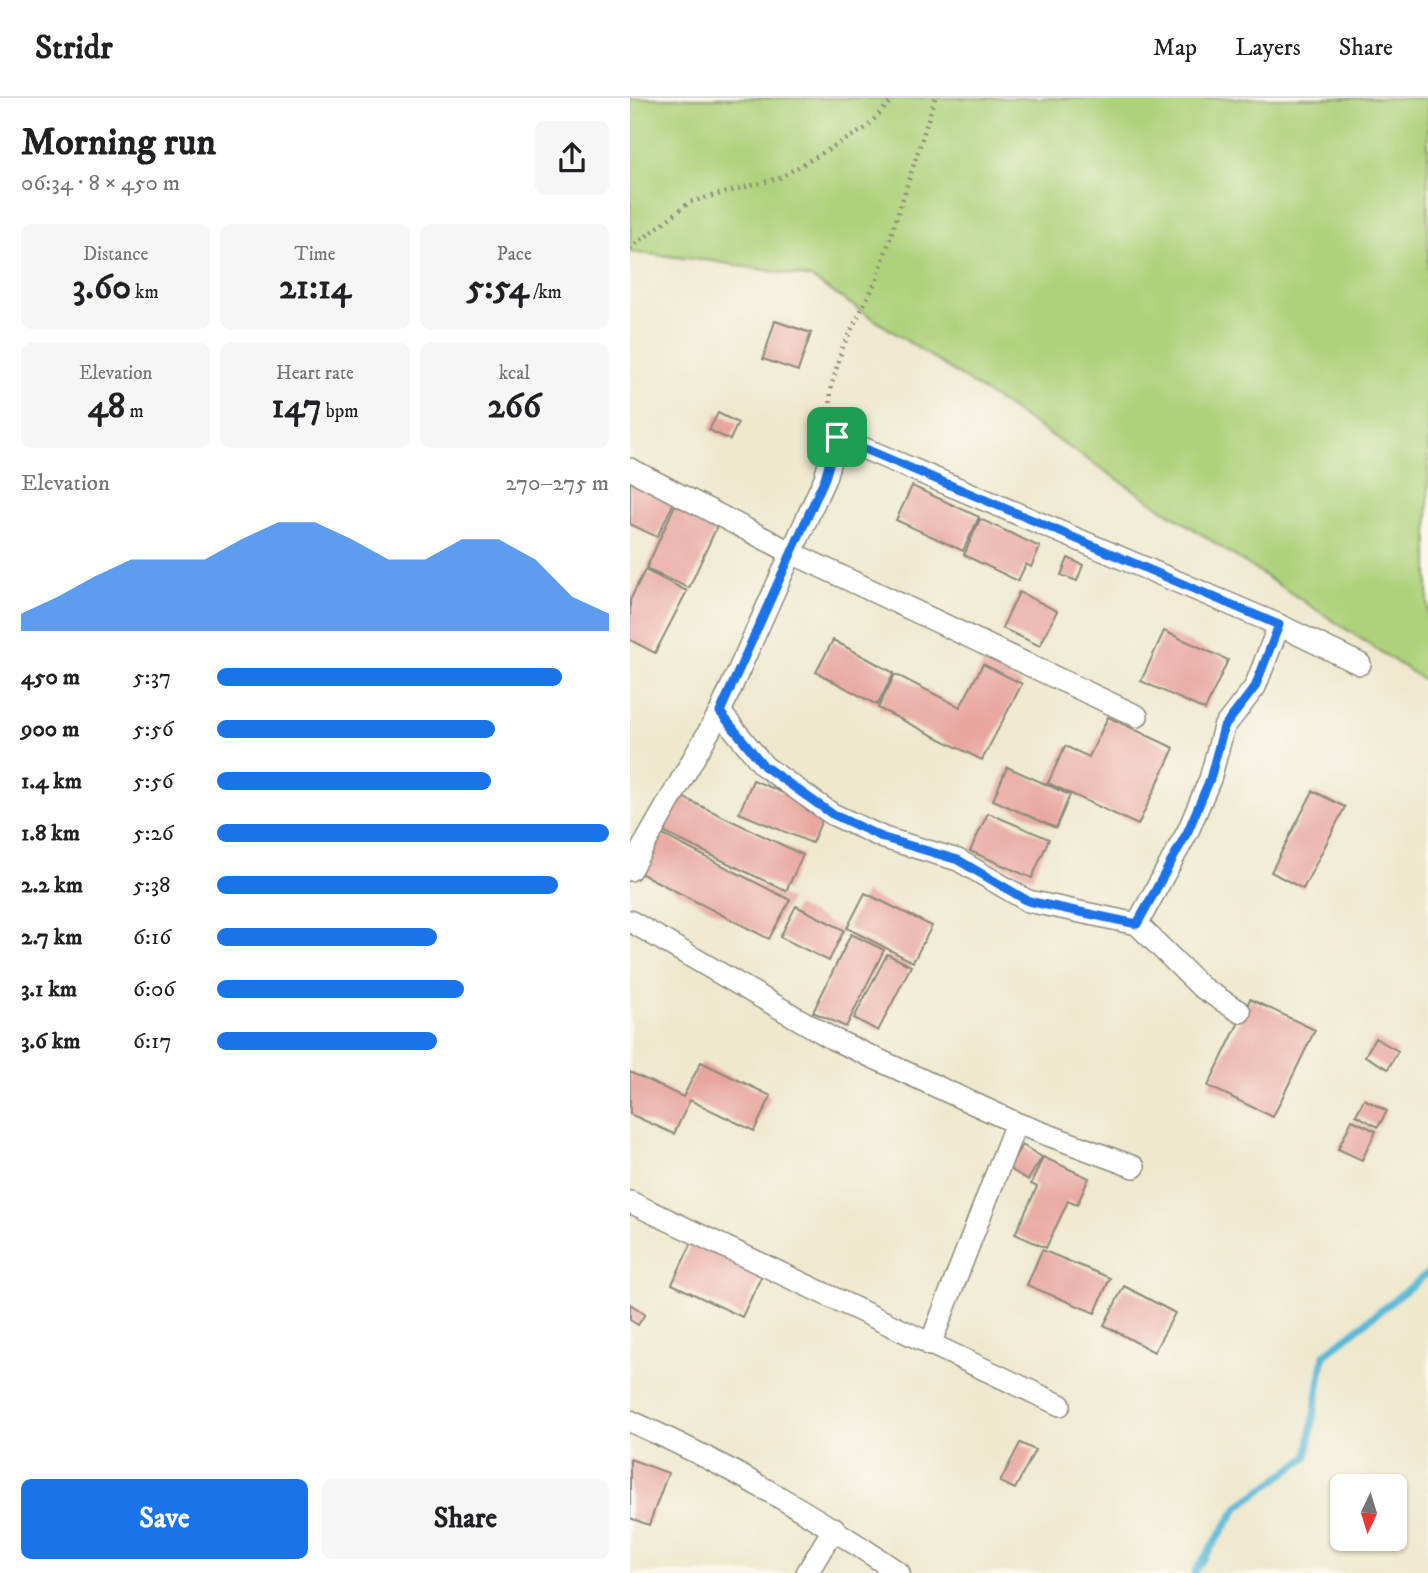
<!DOCTYPE html>
<meta charset="utf-8">
<style>
:root{--surface:#fff;--page:#f6f6f6;--text:#202124;--muted:#757577;--line:#e0e0e0;--accent:#1a73e8}
body{margin:0;font-family:"IM FELL DW Pica",serif;background:var(--page);color:var(--text);height:100vh;display:flex;flex-direction:column;font-size:26px;white-space:nowrap}
*{box-sizing:border-box;margin:0}
p{font-size:23px;color:var(--muted)}
.icon{flex:none;width:38px;height:38px;fill:none;stroke:currentColor;stroke-width:2;stroke-linecap:round;stroke-linejoin:round}
.map{position:relative;flex:1;overflow:hidden}
.details{display:flex;flex-direction:column;background:var(--surface);width:630px}
.details>*{flex:none}
.needle{width:46px;rotate:184deg}
.buttons{position:absolute;left:700px;top:1376px;display:grid;gap:14px}
.buttons a{display:grid;place-items:center;width:77px;height:77px;border-radius:10px;background:var(--surface);box-shadow:0 2px 5px #0004;font-size:35px}
.pin{position:absolute;display:grid;place-items:center;width:60px;height:60px;color:#fff;margin:-30px;border-radius:14px;box-shadow:0 4px 10px #0006}
.round{display:grid;place-items:center;flex:none;width:74px;height:74px;border-radius:10px;background:var(--page)}
.headline{display:flex;align-items:center;justify-content:space-between;height:119px;padding:0 21px}
h1{font-size:38px;font-weight:800;line-height:52px}
.stats{display:grid;grid-template-columns:repeat(3,1fr);gap:10px;height:119px;padding:7px 21px}
.stats div{display:grid;align-content:center;border-radius:10px;background:var(--page);text-align:center}
.stats b{font-size:35px;font-weight:800}
.stats small{font-size:19px;font-weight:400}
.stats p{font-size:19px}
.chart{height:196px;padding:14px 21px}
.chart p{display:flex;justify-content:space-between}
.chart svg{width:100%;height:126px;margin-top:7px;fill:var(--accent);opacity:.7}
.button{display:flex;gap:14px;margin-top:auto;padding:14px 21px}
.button a{flex:1;height:80px;border-radius:10px;background:var(--accent);color:#fff;font-size:28px;font-weight:800;line-height:80px;text-align:center}
.button a+a{background:var(--page);color:var(--text)}
ul{padding:0 21px;list-style:none;font-size:23px}
li{display:grid;grid-template-columns:112px 84px 1fr;align-items:center;height:52px}
li i{height:18px;border-radius:9px;background:var(--accent)}
header{display:flex;align-items:center;gap:42px;box-sizing:border-box;height:98px;padding:0 35px;background:var(--surface);border-bottom:2px solid var(--line)}
header strong{font-size:33px}
nav{display:flex;gap:38px;margin-inline-start:auto;font-size:24px}
main{display:flex;flex:1;min-height:0}
.map>svg:first-child{display:block}
.grass{fill:#aed27b;stroke:#6c7e53;stroke-width:2}
.lines{fill:none;stroke-linecap:round;stroke-linejoin:round}
.stream{stroke:#59b7d7;stroke-width:7}
.building{fill:#e7a59e}
.minor-casing{stroke:#8c8a7c;stroke-width:24}
.path{stroke:#8c8a7c;stroke-width:4.5;stroke-dasharray:2 5;stroke-linecap:butt}
.minor{stroke:#fff;stroke-width:21}
.route-casing{stroke:#fff;stroke-width:14}
.route{stroke:#1a73e8;stroke-width:9}
</style>
<header>
<strong>Stridr</strong>
<nav><a>Map</a><a>Layers</a><a>Share</a></nav>
</header>
<main>
<section class="details">
<div class="headline"><div><h1>Morning run</h1><p>06:34 · 8 × 450 m</p></div><a class="round"><svg class="icon" aria-label="share" viewBox="0 0 24 24"><path d="M12 15V3M7 8l5-5 5 5M5 13v7h14v-7"/></svg></a></div>
<div class="stats">
<div><p>Distance</p><b>3.60<small> km</small></b></div>
<div><p>Time</p><b>21:14</b></div>
<div><p>Pace</p><b>5:54<small> /km</small></b></div>
</div>
<div class="stats">
<div><p>Elevation</p><b>48<small> m</small></b></div>
<div><p>Heart rate</p><b>147<small> bpm</small></b></div>
<div><p>kcal</p><b>266</b></div>
</div>
<div class="chart"><p><span>Elevation</span>270–275 m</p>
<svg viewBox="0 0 160 44" preserveAspectRatio="none"><path d="M0 44V38L10 32L20 25L30 19L40 19L50 19L60 12L70 6L80 6L90 12L100 19L110 19L120 12L130 12L140 19L150 32L160 38V44z"/></svg>
</div>
<ul>
<li><b>450 m</b>5:37<i style="width:88%"></i></li>
<li><b>900 m</b>5:56<i style="width:71%"></i></li>
<li><b>1.4 km</b>5:56<i style="width:70%"></i></li>
<li><b>1.8 km</b>5:26<i style="width:100%"></i></li>
<li><b>2.2 km</b>5:38<i style="width:87%"></i></li>
<li><b>2.7 km</b>6:16<i style="width:56%"></i></li>
<li><b>3.1 km</b>6:06<i style="width:63%"></i></li>
<li><b>3.6 km</b>6:17<i style="width:56%"></i></li>
</ul>
<div class="button"><a>Save</a><a>Share</a></div>
</section>
<div class="map">
<svg width="798" height="1475" viewBox="0 0 798 1475">
<rect width="100%" height="100%" fill="#fbf7ec"/>
<filter id="ink" filterUnits="userSpaceOnUse"><feTurbulence type="fractalNoise" baseFrequency=".0143" numOctaves="2"/><feDisplacementMap in="SourceGraphic" scale="14" xChannelSelector="R" yChannelSelector="G"/><feConvolveMatrix kernelMatrix="1 2 1 2 8 2 1 2 1" color-interpolation-filters="sRGB"/></filter>
<filter id="wash" filterUnits="userSpaceOnUse"><feTurbulence type="fractalNoise" baseFrequency=".00686" numOctaves="4" result="noise"/><feDisplacementMap in="SourceGraphic" scale="28" xChannelSelector="R" yChannelSelector="G"/><feGaussianBlur stdDeviation="1.57" result="paint"/><feColorMatrix in="noise" values="0 0 0 0 0 0 0 0 0 0 0 0 0 0 0 0 0 1.4 0 .05"/><feComposite in="paint" operator="in"/></filter>
<g filter="url(#wash)">
<rect width="100%" height="100%" fill="#eee8cd"/>
<path class="grass" d="M0 0H798V585L181 180 82 163 0 154Z"/>
<g class="lines">
<path class="stream" d="M564 1475 609 1408 677 1359 694 1257 798 1175"/>
</g>
<g id="blocks">
<path class="building" d="M145 223 181 235 168 273 133 261Z
M88 315 108 325 100 342 79 332Z
M0 383 44 404 27 439 0 426Z
M282 388 349 419 333 453 266 422Z
M45 407 88 426 59 490 16 471Z
M350 421 410 449 401 469 396 466 388 483 334 457Z
M438 460 453 467 447 483 431 477Z
M15 472 57 493 25 555 0 542V502Z
M389 494 427 513 410 548 372 530Z
M534 533 598 562 575 612 511 583Z
M203 542 264 575 247 607 186 574Z
M353 566 392 586 352 662 248 610 265 576 330 609Z
M478 619 544 650 508 727 418 685 435 648 459 659Z
M377 669 440 697 426 730 363 702Z
M123 682 196 713 182 745 109 715Z
M683 693 715 709 673 791 641 774Z
M48 697 173 757 156 793 31 733Z
M358 715 419 741 402 780 340 753Z
M31 736 160 802 139 841 10 775Z
M235 795 302 828 283 864 217 830Z
M166 808 214 832 199 863 150 839Z
M221 836 254 852 216 929 183 914Z
M257 856 281 868 248 933 224 920Z
M620 901 685 932 643 1019 578 988Z
M745 940 768 953 758 971 735 958Z
M71 964 141 998 124 1033 60 1002 44 1036 0 1016V974L53 999Z
M734 1001 757 1013 748 1029 726 1017Z
M722 1022 746 1033 732 1062 708 1051Z
M392 1047 412 1059 398 1082 378 1070Z
M413 1059 459 1080 447 1107 438 1103 416 1150 385 1136 407 1089 401 1086Z
M63 1142 133 1175 112 1219 42 1186Z
M412 1152 480 1180 465 1215 397 1187Z
M494 1188 545 1215 524 1254 474 1227Z
M0 1206 15 1216 8 1227 0 1222Z
M390 1345 405 1352 385 1391 370 1384Z
M0 1361 38 1375 19 1427 0 1420Z"/>
</g>
</g>
<g filter="url(#ink)">
<use href="#blocks" fill-opacity="0" stroke="#8c8a7c" stroke-width="2"/>
<g class="lines">
<g class="minor-casing">
<path id="minor" d="M0 371 162 455 507 618
M90 614 134 668 202 716 254 740 328 762 398 803 507 826 571 889 610 914
M0 772 90 614 195 380 207 339 649 527 730 566
M0 823 203 941 386 1025 504 1069
M507 826 558 733 580 681 594 629 625 589 649 527
M0 1104 430 1307
M300 1247 386 1025
M0 1323C97 1366 182 1415 269 1475
M177 1475 204 1430"/>
</g>
<path class="path" d="M0 151 60 104 149 80 236 30 264 0
M200 319 201 289 213 248 247 181 305 0"/>
<use href="#minor" class="minor"/>
</g>
</g>
<g class="lines" filter="url(#ink)">
<g class="route-casing">
<path id="route" d="M207 339 649 527 625 589 594 629 580 681 558 733 507 826 398 803 328 762 254 740 202 716 134 668 90 614 195 380Z"/>
</g>
<use href="#route" class="route"/>
</g>
</svg>
<div class="buttons">
<a><svg class="needle" viewBox="-14 -14 28 28"><path d="M0-13l5 13h-10z" fill="#e53935"/><path d="M0 13l5-13h-10z" fill="#757577"/></svg></a>
</div>
<div class="pin" style="left:207px;top:339px;background:#1e9e55"><svg class="icon" aria-label="arrive" viewBox="0 0 24 24"><path d="M6 21V4h12l-3 4 3 4H6"/></svg></div>
</div>
</main>
